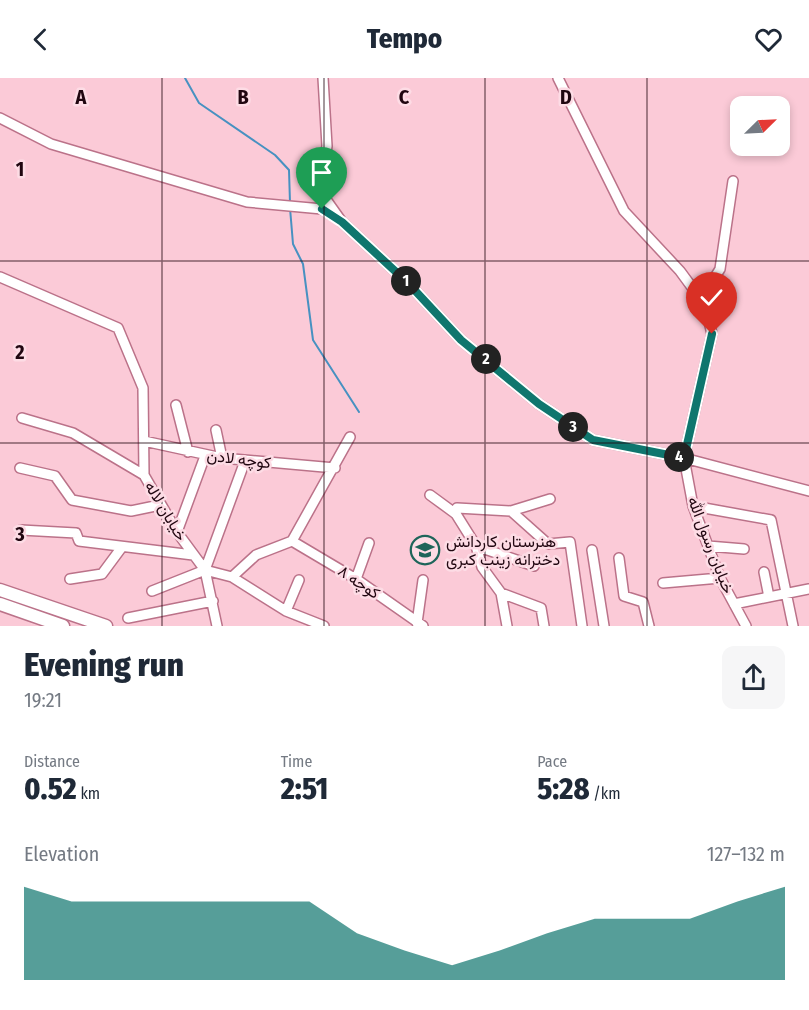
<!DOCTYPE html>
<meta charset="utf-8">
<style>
:root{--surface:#fff;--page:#f6f6f7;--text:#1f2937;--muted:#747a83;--accent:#0f766e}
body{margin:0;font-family:"Fira Sans Condensed",Vazirmatn,sans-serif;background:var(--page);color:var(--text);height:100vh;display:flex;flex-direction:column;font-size:22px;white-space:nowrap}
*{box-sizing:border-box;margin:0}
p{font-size:20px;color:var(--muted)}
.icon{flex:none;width:33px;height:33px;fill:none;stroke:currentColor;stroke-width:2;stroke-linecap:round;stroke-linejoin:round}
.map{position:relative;height:548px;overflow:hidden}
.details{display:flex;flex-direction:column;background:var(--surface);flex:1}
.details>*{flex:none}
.needle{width:39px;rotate:66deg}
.buttons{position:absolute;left:730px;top:18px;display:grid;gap:12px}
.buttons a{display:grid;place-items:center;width:60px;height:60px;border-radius:12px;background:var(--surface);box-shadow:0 3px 9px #0003;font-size:30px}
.pin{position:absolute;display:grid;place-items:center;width:51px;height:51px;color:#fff;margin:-62px -26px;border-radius:50% 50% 50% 0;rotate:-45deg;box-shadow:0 0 6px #0007}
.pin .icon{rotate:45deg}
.km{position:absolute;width:30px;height:30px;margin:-15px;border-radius:50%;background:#222;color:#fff;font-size:16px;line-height:30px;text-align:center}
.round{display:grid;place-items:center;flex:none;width:63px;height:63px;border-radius:12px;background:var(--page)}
.headline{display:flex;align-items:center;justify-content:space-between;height:102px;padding:0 24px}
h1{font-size:33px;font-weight:800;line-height:45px}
.stats{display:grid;grid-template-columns:repeat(3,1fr);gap:9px;height:102px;padding:6px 24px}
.stats div{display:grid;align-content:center}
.stats b{font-size:30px;font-weight:800}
.stats small{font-size:16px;font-weight:400}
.stats p{font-size:16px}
.chart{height:168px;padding:12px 24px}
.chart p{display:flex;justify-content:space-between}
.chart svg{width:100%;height:108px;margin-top:6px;fill:var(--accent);opacity:.7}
header{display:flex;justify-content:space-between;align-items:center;height:78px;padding:0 24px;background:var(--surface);font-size:27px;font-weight:800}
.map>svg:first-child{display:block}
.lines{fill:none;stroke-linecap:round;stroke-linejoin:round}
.stream{stroke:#4791c1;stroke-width:2}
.minor-casing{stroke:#bb7289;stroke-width:12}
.major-casing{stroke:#bb7289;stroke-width:15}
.minor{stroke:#fff;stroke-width:9}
.major{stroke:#fff;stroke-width:12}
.route-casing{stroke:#fff;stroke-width:12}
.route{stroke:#0f766e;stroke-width:8}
.grid{fill:none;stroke:#200610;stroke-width:1.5;stroke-opacity:0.55}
.labels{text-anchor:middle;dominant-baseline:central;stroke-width:5;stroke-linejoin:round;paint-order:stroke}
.street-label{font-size:16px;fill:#200610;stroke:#fddce5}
.poi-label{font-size:16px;fill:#200610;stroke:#fddce5;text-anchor:start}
.grid-label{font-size:20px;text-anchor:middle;font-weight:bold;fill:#200610;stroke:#fddce5;stroke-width:5;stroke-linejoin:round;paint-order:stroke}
</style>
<header><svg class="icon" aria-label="back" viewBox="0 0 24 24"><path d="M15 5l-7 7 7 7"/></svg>Tempo<svg class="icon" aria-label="heart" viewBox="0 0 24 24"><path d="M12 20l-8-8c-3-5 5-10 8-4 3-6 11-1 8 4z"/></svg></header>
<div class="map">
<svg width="809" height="548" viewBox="0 0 809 548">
<rect width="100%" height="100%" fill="#fbcad7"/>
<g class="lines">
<path class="stream" d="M185 0 199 25 275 77 289 92 290 125
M290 130 293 166 303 186 313 262 359 334"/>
<g class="minor-casing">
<path id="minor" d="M323 0 327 68 320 113 342 144 408 205 461 262 539 326 593 362 684 380 809 413
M558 0 624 133 680 193 705 227 712 256 684 380 693 428 720 500 746 548
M0 40 51 66 247 124 322 131 337 140
M0 199 118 250 143 310 144 397 177 454 205 492 217 548
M702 220 720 191 733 103
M176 327 188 374
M22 340 73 355 144 397
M216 352 222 380
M144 363 222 380 335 390
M20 390 55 398 72 422 131 433 160 427
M430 417 456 436
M693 428 771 442 793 548
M511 433 548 466 570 464 582 548
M21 452 76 455 79 463 193 477
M177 454 205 378
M292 463 356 501 423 548
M476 468 534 488
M708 468 744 471
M592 472 604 548
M619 480 624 518 643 524 649 548
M205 492 232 499 286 533 324 548
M764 494 769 519
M232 499 256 477 292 463 350 359
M70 501 102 496 122 469
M356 501 369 465
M663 505 720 500
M152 513 205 492 245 383
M501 515 541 530 544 548
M734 526 809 511
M286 533 299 502
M128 540 213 523
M417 545 423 502
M507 548 501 515 482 489 476 468 456 436 457 430 511 433 550 421"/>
</g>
<g class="major-casing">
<path id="major" d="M0 512 106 548
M0 526 63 548"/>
</g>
<use href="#minor" class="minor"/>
<use href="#major" class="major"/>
</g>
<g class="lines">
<g class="route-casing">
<path id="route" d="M322 131 342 144 408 205 461 262 539 326 593 362 684 380 712 256"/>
</g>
<use href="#route" class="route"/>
</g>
<path class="grid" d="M162 0V548M324 0V548M485 0V548M647 0V548M0 183H809M0 365H809"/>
<defs>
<g id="school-ring" transform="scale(1.5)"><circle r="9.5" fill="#fddce5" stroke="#1e655a" stroke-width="1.5"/><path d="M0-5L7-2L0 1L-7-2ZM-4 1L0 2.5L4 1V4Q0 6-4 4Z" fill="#1e655a"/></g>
</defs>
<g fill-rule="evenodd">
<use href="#school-ring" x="425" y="472"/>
</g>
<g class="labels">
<g class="street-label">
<text transform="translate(239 381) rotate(7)">کوچه لادن</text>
<text transform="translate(166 433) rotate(59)">خیابان لاله</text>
<text transform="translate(711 467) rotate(69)">خیابان رسول الله</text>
<text transform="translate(359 504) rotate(34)">کوچه ۸</text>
</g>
<g class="poi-label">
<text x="446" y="463">هنرستان کاردانش<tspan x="446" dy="18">دخترانه زینب کبری</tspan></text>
</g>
</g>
<g class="grid-label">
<text x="81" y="26">A</text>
<text x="243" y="26">B</text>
<text x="404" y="26">C</text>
<text x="566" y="26">D</text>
<text x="20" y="98">1</text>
<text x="20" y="281">2</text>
<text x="20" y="463">3</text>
</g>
</svg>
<div class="buttons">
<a><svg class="needle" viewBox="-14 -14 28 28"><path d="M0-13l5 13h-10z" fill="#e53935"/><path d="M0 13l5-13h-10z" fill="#747a83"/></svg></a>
</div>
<div class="pin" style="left:322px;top:131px;background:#1e9e55"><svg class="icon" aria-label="arrive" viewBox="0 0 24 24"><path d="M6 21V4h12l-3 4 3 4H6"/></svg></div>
<div class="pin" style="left:712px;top:256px;background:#d93025"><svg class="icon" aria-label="check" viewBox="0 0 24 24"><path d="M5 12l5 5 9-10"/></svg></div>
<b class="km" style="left:406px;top:203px">1</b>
<b class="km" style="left:486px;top:281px">2</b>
<b class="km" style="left:573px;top:349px">3</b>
<b class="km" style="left:679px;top:379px">4</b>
</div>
<section class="details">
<div class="headline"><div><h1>Evening run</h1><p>19:21</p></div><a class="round"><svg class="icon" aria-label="share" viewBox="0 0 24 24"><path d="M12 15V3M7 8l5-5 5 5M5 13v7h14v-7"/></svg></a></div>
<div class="stats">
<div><p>Distance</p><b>0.52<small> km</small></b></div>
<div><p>Time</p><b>2:51</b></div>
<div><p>Pace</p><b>5:28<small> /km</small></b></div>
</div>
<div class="chart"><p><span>Elevation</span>127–132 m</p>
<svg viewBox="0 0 160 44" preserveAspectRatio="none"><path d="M0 44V6L10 12L20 12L30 12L40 12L50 12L60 12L70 25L80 32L90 38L100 32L110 25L120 19L130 19L140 19L150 12L160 6V44z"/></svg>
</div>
</section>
